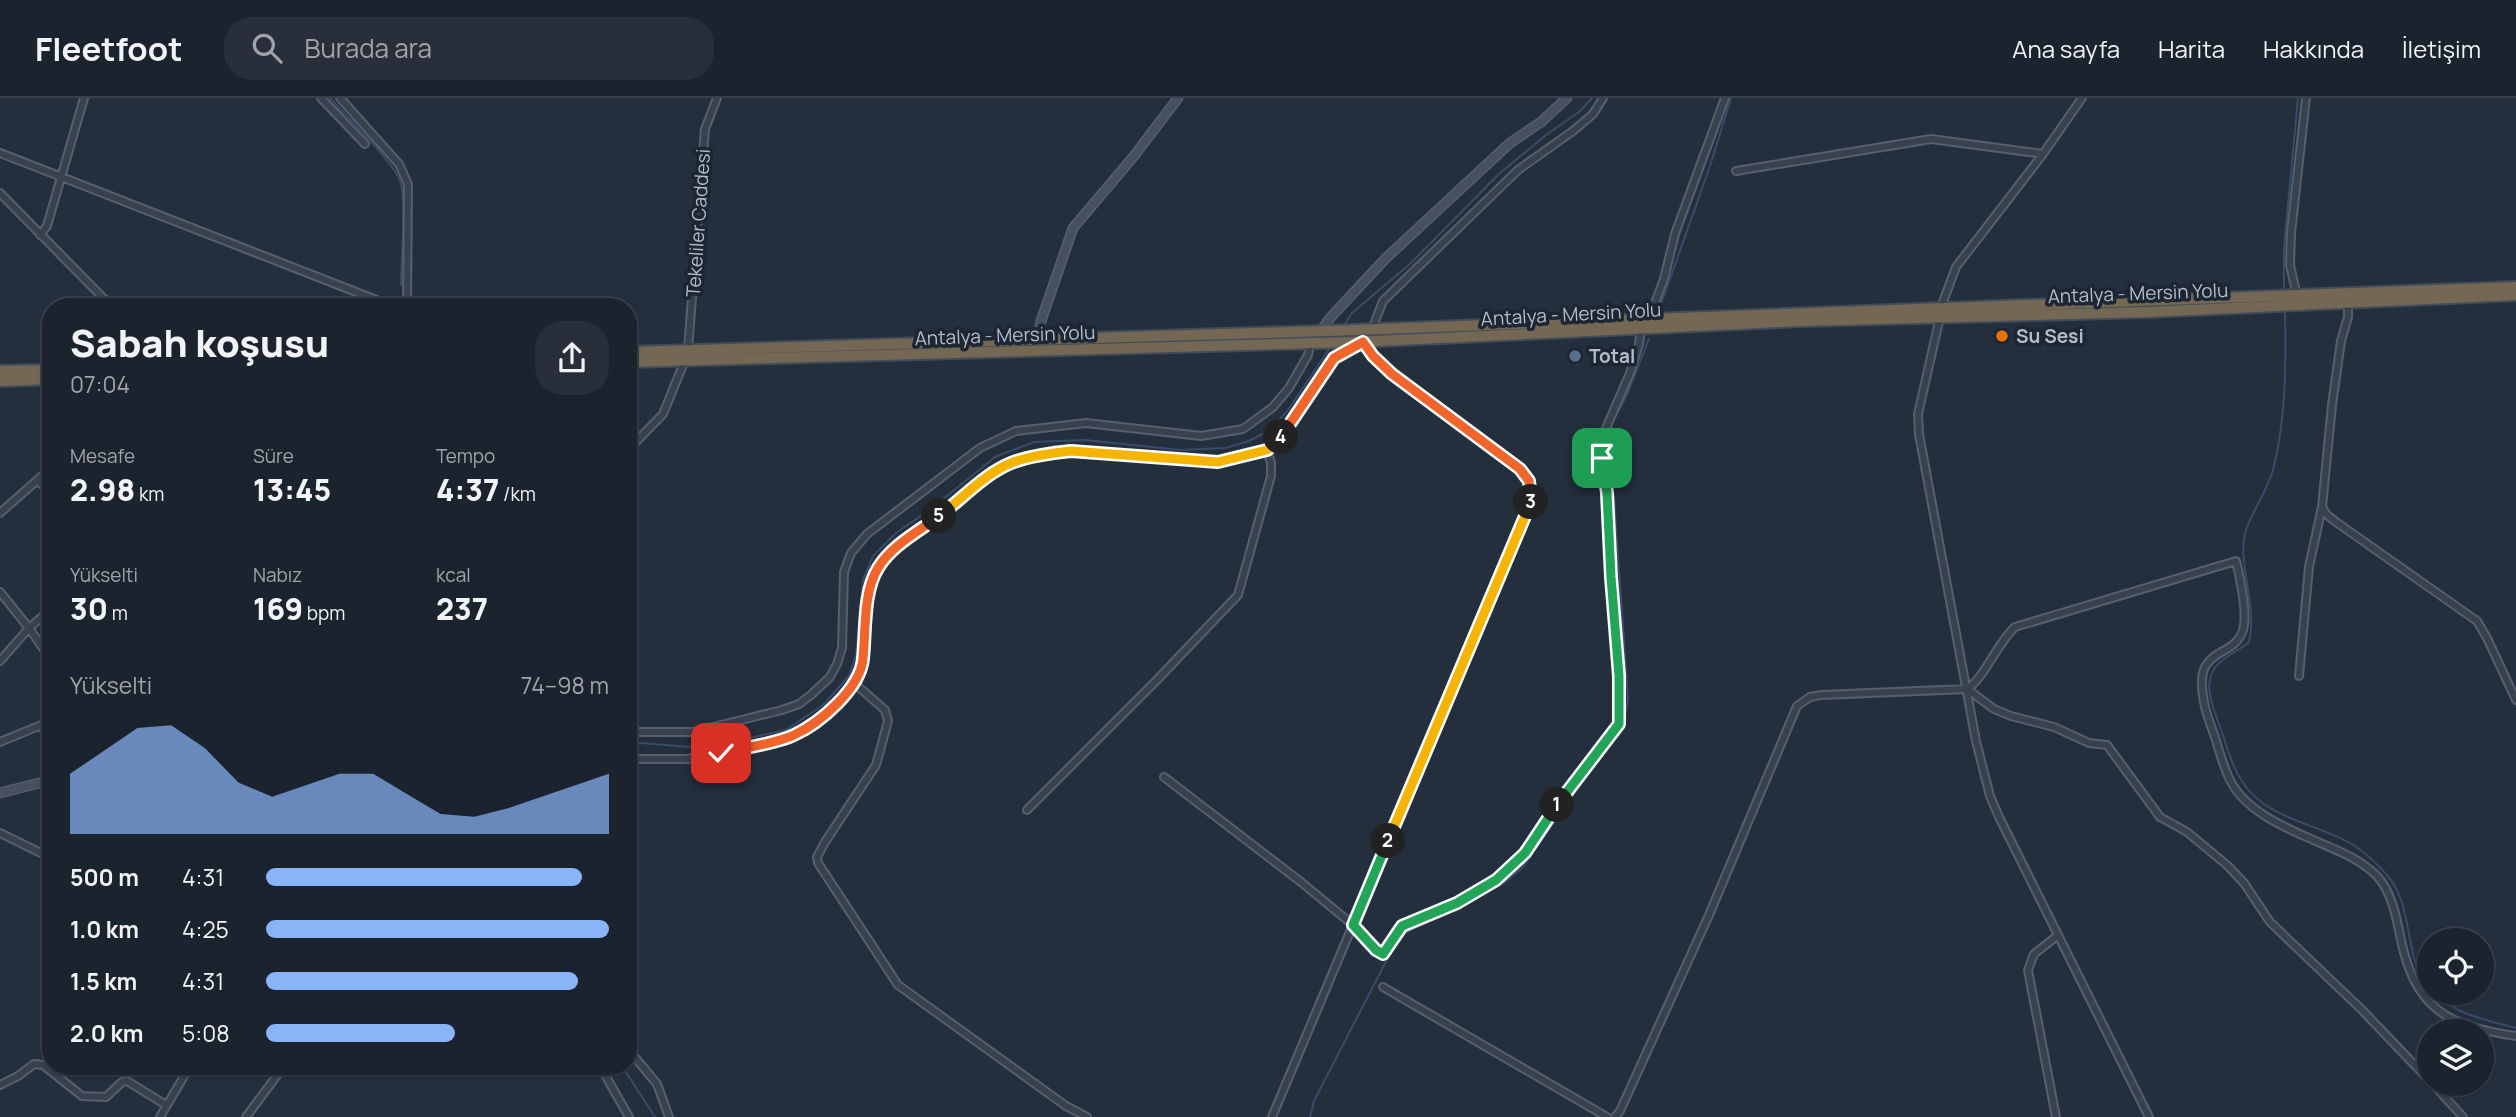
<!DOCTYPE html>
<html lang="tr">
<meta charset="utf-8">
<style>
:root{--surface:#1b232e;--page:#282f3a;--text:#f1f3f6;--muted:#a0a4aa;--line:#39404a;--accent:#8ab4f8}
body{margin:0;font-family:Manrope,sans-serif;background:var(--page);color:var(--text);height:100vh;display:flex;flex-direction:column;font-size:26px;white-space:nowrap}
*{box-sizing:border-box;margin:0}
p{font-size:23px;color:var(--muted)}
.icon{flex:none;width:38px;height:38px;fill:none;stroke:currentColor;stroke-width:2;stroke-linecap:round;stroke-linejoin:round}
.map{position:relative;flex:1;overflow:hidden}
.panel{position:absolute;left:42px;top:200px;width:595px;height:777px;display:flex;flex-direction:column;background:var(--surface);border-radius:28px;box-shadow:0 2px 5px #0004,0 0 0 2px var(--line)}
.panel>*{flex:none}
.fabs{position:absolute;left:2417px;top:830px;display:grid;gap:14px}
.fabs a{display:grid;place-items:center;width:77px;height:77px;border-radius:50%;background:var(--surface);box-shadow:0 2px 5px #0004,0 0 0 2px var(--line);font-size:35px}
.pin{position:absolute;display:grid;place-items:center;width:60px;height:60px;color:#fff;margin:-30px;border-radius:14px;box-shadow:0 4px 10px #0006}
.km{position:absolute;width:35px;height:35px;margin:-18px;border-radius:50%;background:#222;color:#fff;font-size:19px;line-height:35px;text-align:center}
.round{display:grid;place-items:center;flex:none;width:74px;height:74px;border-radius:28px;background:var(--page)}
.overview{display:flex;align-items:center;justify-content:space-between;height:119px;padding:0 28px}
h1{font-size:38px;font-weight:800;line-height:52px}
.stats{display:grid;grid-template-columns:repeat(3,1fr);gap:10px;height:119px;padding:7px 28px}
.stats div{display:grid;align-content:center}
.stats b{font-size:30px;font-weight:800}
.stats small{font-size:19px;font-weight:400}
.stats p{font-size:19px}
.chart{height:196px;padding:14px 28px}
.chart p{display:flex;justify-content:space-between}
.chart svg{width:100%;height:126px;margin-top:7px;fill:var(--accent);opacity:.7}
ul{padding:0 28px;list-style:none;font-size:23px}
li{display:grid;grid-template-columns:112px 84px 1fr;align-items:center;height:52px}
li i{height:18px;border-radius:9px;background:var(--accent)}
header{display:flex;align-items:center;gap:42px;box-sizing:border-box;height:98px;padding:0 35px;background:var(--surface);border-bottom:2px solid var(--line)}
header strong{font-size:33px}
nav{display:flex;gap:38px;margin-inline-start:auto;font-size:24px}
.search{width:490px;height:63px;background:var(--page);display:flex;align-items:center;gap:18px;box-sizing:border-box;padding:0 24px;border-radius:28px;color:var(--muted);font-size:26px}
.map>svg:first-child{display:block}
.lines{fill:none;stroke-linecap:round;stroke-linejoin:round}
.stream{stroke:#394c67;stroke-width:2}
.street-casing{stroke:#565f6c;stroke-width:10}
.secondary-casing{stroke:#565f6c;stroke-width:11}
.highway-casing{stroke:#434c59;stroke-width:14}
.street{stroke:#38414e;stroke-width:6}
.secondary{stroke:#465061;stroke-width:8}
.highway{stroke:#746855;stroke-width:10}
.split-1-casing{stroke:#fff;stroke-width:14}
.split-2-casing{stroke:#fff;stroke-width:14}
.split-3-casing{stroke:#fff;stroke-width:14}
.split-4-casing{stroke:#fff;stroke-width:14}
.split-5-casing{stroke:#fff;stroke-width:14}
.split-6-casing{stroke:#fff;stroke-width:14}
.split-1{stroke:#22a559;stroke-width:9}
.split-2{stroke:#22a559;stroke-width:9}
.split-3{stroke:#f5b400;stroke-width:9}
.split-4{stroke:#f0652b;stroke-width:9}
.split-5{stroke:#f5b400;stroke-width:9}
.split-6{stroke:#f0652b;stroke-width:9}
.food-dot{fill:#e8710a;stroke:#1d2633;stroke-width:2.5}
.service-dot{fill:#5c6f8a;stroke:#1d2633;stroke-width:2.5}
.labels{text-anchor:middle;dominant-baseline:central;stroke-width:7;stroke-linejoin:round;paint-order:stroke}
.street-label{font-size:19px;fill:#b4bcc9;stroke:#1d2633}
.poi-label{font-size:19px;font-weight:bold;fill:#b4bcc9;stroke:#1d2633;text-anchor:start}
</style>
<header>
<strong>Fleetfoot</strong>
<div class="search"><svg class="icon" aria-label="search" viewBox="0 0 24 24"><circle cx="10" cy="10" r="6"/><path d="M15 15l6 6"/></svg>Burada ara</div>
<nav><a>Ana sayfa</a><a>Harita</a><a>Hakkında</a><a>İletişim</a></nav>
</header>
<div class="map">
<svg width="2516" height="1019" viewBox="0 0 2516 1019">
<rect width="100%" height="100%" fill="#242f3e"/>
<g class="lines">
<path class="stream" d="M330 0C347 19 392 62 400 83 407 100 401 166 401 187
M2284 194V150L2298 0
M1660 209 1710 68 1731 0
M2285 213C2286 263 2286 319 2274 368 2268 393 2253 411 2246 432 2236 464 2258 507 2249 544 2241 551 2231 555 2223 562 2199 580 2212 606 2220 629 2227 648 2231 667 2242 683 2267 723 2319 725 2355 748 2367 756 2378 767 2387 777 2415 809 2403 861 2429 890
M1344 227 1352 215 1411 165 1499 76 1546 37 1579 14 1592 0
M628 644 703 650 786 632 823 607 849 578 856 557 863 482 873 458 896 435 932 410 995 359 1034 344 1085 342 1180 352 1225 350 1249 343 1270 332 1288 312 1330 250
M2433 894C2453 916 2489 923 2516 930
M622 968 655 1019
M1310 1019 1314 1003 1395 846 1405 835 1504 785 1522 770 1624 624 1628 601 1610 343 1612 324 1626 299 1649 241"/>
<g class="street-casing">
<path id="street" d="M321 0 365 46
M340 0 399 66 408 86 407 208
M0 55 392 208
M1736 73 1931 41 2043 56
M0 95 111 208
M40 137 47 128 84 0
M2297 198 2290 167 2291 135 2306 0
M2348 205V219L2341 243 2332 307 2322 409 2326 416 2336 424 2477 523 2487 540 2516 602
M1941 209 1956 169 2043 56 2082 0
M1940 219 1918 316 1919 336 1976 643 1990 698 1999 719 2149 1019
M1649 221 1664 181 1675 136 1725 0
M1372 231 1383 203 1518 72 1573 33 1593 16 1603 0
M688 252 705 31 717 0
M628 352 663 316 685 262
M37 382 51 395
M0 415 51 370
M0 494 29 530 51 562
M0 563 29 530 51 511
M2299 578 2309 469 2322 409
M854 585 885 612 888 623 876 667 825 744 817 759 818 765 898 887 1066 1008 1087 1019
M1967 591 1994 611 2011 618 2054 629 2089 645 2107 647 2160 719 2187 734 2228 768 2244 785 2270 824 2361 911 2429 982
M42 628 51 648
M628 634H693L782 612 799 606 811 597 830 579 837 566 842 550 844 474 851 455 867 436 980 350 1016 333 1086 325 1201 338 1243 331 1273 309 1289 290 1308 257 1310 246
M0 644 51 623
M628 661H688L793 638 810 627 844 599 858 580 863 565 869 502 874 478 890 455 994 375 1010 366 1050 355 1071 353 1218 364 1267 352 1287 332 1334 260 1363 244 1373 258 1392 276 1520 371 1529 383 1532 401 1272 1019
M1164 679 1301 784 1353 827 1376 852 1383 855 1387 854 1393 840 1402 829 1456 805 1496 783 1516 765 1571 688 1619 626V577L1611 479 1607 395 1601 346 1604 335 1630 275 1639 246 1641 231
M1027 712 1154 585 1238 497 1271 378V365L1267 352
M0 735 51 760
M1383 889 1607 1019
M628 951 657 986 669 1019
M600 968 629 1019
M2432 985 2463 1019
M0 987 18 978 34 966 43 967 82 998 106 999 122 984 127 983 166 1007
M160 1019 190 968
M246 1019 284 968
M1615 1019 1620 1013 1709 817 1797 608 1810 599 1821 597 1967 591C1985 579 1996 547 2015 529L2236 463C2240 480 2248 515 2243 532 2233 563 2192 546 2204 604 2206 616 2211 628 2215 639 2219 653 2223 667 2229 680 2244 713 2286 730 2318 744 2339 753 2360 761 2377 778 2391 793 2396 817 2400 837 2414 910 2446 928 2516 938
M2056 1019 2028 872 2034 856 2057 838"/>
</g>
<g class="secondary-casing">
<path id="secondary" d="M1321 233 1330 220 1386 160 1510 45 1541 24 1567 0
M1038 242 1041 223 1073 130 1134 58 1178 0
M0 695 51 682"/>
</g>
<g class="highway-casing">
<path id="highway" d="M628 254 1326 233 2516 189
M628 264 1354 244 1800 223 2146 214 2516 197
M0 273 51 272
M0 283 51 281"/>
</g>
<use href="#street" class="street"/>
<use href="#secondary" class="secondary"/>
<use href="#highway" class="highway"/>
</g>
<g class="lines">
<g class="split-1-casing">
<path id="split-1" d="M1557 707 1619 626V578L1611 479 1607 395 1602 360"/>
</g>
<g class="split-2-casing">
<path id="split-2" d="M1388 743 1353 827 1376 852 1383 856 1402 828 1457 805 1496 782 1525 755 1557 707"/>
</g>
<g class="split-3-casing">
<path id="split-3" d="M1388 743 1531 404"/>
</g>
<g class="split-4-casing">
<path id="split-4" d="M1281 339 1334 260 1363 244 1373 258 1392 276 1520 371 1529 383 1531 404"/>
</g>
<g class="split-5-casing">
<path id="split-5" d="M939 418C962 401 984 376 1011 365 1029 358 1051 355 1071 353L1218 364 1267 352 1281 339"/>
</g>
<g class="split-6-casing">
<path id="split-6" d="M721 655C741 650 776 646 794 637 820 625 861 590 863 560 866 532 863 494 878 470 892 447 918 434 939 418"/>
</g>
<use href="#split-1" class="split-1"/>
<use href="#split-2" class="split-2"/>
<use href="#split-3" class="split-3"/>
<use href="#split-4" class="split-4"/>
<use href="#split-5" class="split-5"/>
<use href="#split-6" class="split-6"/>
</g>
<circle class="food-dot" cx="2002" cy="238" r="7"/>
<circle class="service-dot" cx="1575" cy="258" r="7"/>
<g class="labels">
<g class="street-label">
<text transform="translate(698 125) rotate(-86)">Tekeliler Caddesi</text>
<text transform="translate(2138 195) rotate(-2)">Antalya - Mersin Yolu</text>
<text transform="translate(1571 216) rotate(-3)">Antalya - Mersin Yolu</text>
<text transform="translate(1005 237) rotate(-2)">Antalya - Mersin Yolu</text>
</g>
<g class="poi-label">
<text x="2016" y="238">Su Sesi</text>
<text x="1589" y="258">Total</text>
</g>
</g>
</svg>
<div class="fabs">
<a><svg class="icon" aria-label="locate" viewBox="0 0 24 24"><circle cx="12" cy="12" r="6"/><path d="M12 2v4M12 18v4M2 12h4M18 12h4"/></svg></a>
<a><svg class="icon" aria-label="layers" viewBox="0 0 24 24"><path d="M12 4l9 5-9 5-9-5zM3 14l9 5 9-5"/></svg></a>
</div>
<div class="pin" style="left:1602px;top:360px;background:#1e9e55"><svg class="icon" aria-label="arrive" viewBox="0 0 24 24"><path d="M6 21V4h12l-3 4 3 4H6"/></svg></div>
<div class="pin" style="left:721px;top:655px;background:#d93025"><svg class="icon" aria-label="check" viewBox="0 0 24 24"><path d="M5 12l5 5 9-10"/></svg></div>
<b class="km" style="left:1557px;top:707px">1</b>
<b class="km" style="left:1388px;top:743px">2</b>
<b class="km" style="left:1531px;top:404px">3</b>
<b class="km" style="left:1281px;top:339px">4</b>
<b class="km" style="left:939px;top:418px">5</b>
<section class="panel">
<div class="overview"><div><h1>Sabah koşusu</h1><p>07:04</p></div><a class="round"><svg class="icon" aria-label="share" viewBox="0 0 24 24"><path d="M12 15V3M7 8l5-5 5 5M5 13v7h14v-7"/></svg></a></div>
<div class="stats">
<div><p>Mesafe</p><b>2.98<small> km</small></b></div>
<div><p>Süre</p><b>13:45</b></div>
<div><p>Tempo</p><b>4:37<small> /km</small></b></div>
</div>
<div class="stats">
<div><p>Yükselti</p><b>30<small> m</small></b></div>
<div><p>Nabız</p><b>169<small> bpm</small></b></div>
<div><p>kcal</p><b>237</b></div>
</div>
<div class="chart"><p><span>Yükselti</span>74–98 m</p>
<svg viewBox="0 0 160 44" preserveAspectRatio="none"><path d="M0 44V23L10 15L20 7L30 6L40 14L50 26L60 31L70 27L80 23L90 23L100 30L110 37L120 38L130 35L140 31L150 27L160 23V44z"/></svg>
</div>
<ul>
<li><b>500 m</b>4:31<i style="width:92%"></i></li>
<li><b>1.0 km</b>4:25<i style="width:100%"></i></li>
<li><b>1.5 km</b>4:31<i style="width:91%"></i></li>
<li><b>2.0 km</b>5:08<i style="width:55%"></i></li>
</ul>
</section>
</div>
